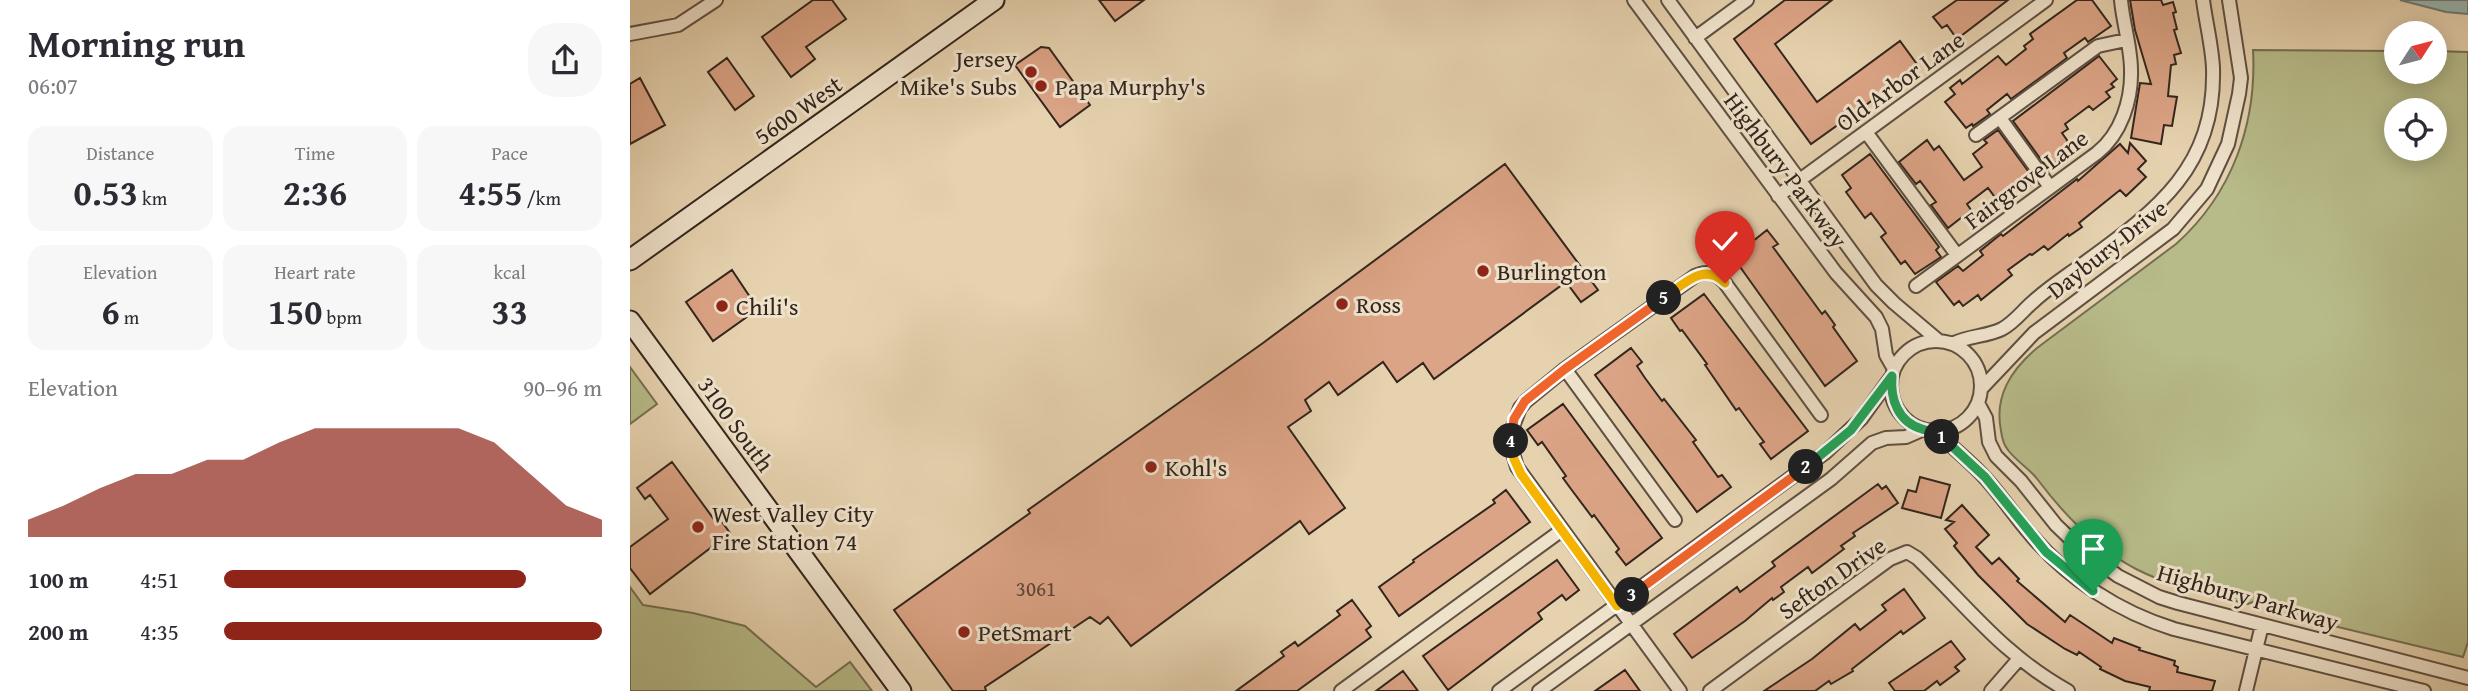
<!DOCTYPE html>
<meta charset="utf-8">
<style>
:root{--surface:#fff;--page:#f7f7f7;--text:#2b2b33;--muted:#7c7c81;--accent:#8f2418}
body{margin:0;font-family:"Gentium Book Plus",serif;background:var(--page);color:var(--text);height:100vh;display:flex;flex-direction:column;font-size:26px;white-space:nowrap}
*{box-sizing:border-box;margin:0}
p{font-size:23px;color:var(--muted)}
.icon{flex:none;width:38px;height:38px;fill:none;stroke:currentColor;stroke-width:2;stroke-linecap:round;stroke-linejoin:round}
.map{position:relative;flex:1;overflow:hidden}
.details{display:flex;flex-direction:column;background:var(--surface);width:630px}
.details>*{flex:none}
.needle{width:46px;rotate:54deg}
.tools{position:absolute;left:1754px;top:21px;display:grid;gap:14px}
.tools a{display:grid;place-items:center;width:63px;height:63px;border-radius:50%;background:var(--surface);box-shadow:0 4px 18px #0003;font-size:35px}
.pin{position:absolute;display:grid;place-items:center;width:60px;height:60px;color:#fff;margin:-72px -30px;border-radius:50% 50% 50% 0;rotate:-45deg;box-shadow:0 0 7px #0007}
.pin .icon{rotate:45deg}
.km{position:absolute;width:35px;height:35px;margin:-18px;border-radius:50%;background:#222;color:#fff;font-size:19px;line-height:35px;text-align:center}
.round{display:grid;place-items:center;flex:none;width:74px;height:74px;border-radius:28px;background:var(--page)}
.overview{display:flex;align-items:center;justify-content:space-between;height:119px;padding:0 28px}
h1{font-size:38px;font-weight:700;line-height:52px}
.metrics{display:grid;grid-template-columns:repeat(3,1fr);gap:10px;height:119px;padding:7px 28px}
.metrics div{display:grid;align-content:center;border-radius:18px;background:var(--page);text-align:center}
.metrics b{font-size:35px;font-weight:700}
.metrics small{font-size:19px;font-weight:400}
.metrics p{font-size:19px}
.chart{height:196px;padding:14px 28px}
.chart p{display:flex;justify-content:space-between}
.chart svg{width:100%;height:126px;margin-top:7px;fill:var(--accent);opacity:.7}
ul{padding:0 28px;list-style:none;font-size:23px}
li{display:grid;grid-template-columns:112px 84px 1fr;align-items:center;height:52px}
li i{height:18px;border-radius:9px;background:var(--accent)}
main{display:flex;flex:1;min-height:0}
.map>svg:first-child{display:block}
.green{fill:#b7bb89;stroke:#747053;stroke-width:2;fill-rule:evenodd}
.water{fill:#97b6b1;stroke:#6f7c76;stroke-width:2}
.building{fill:#dca486;stroke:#32251d;stroke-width:2}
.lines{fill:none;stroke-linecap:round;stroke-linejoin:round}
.minor-casing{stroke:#5f5042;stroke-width:16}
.secondary-casing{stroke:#32251d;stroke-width:23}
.minor{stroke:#efe2cb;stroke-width:12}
.secondary{stroke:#efe2cb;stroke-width:19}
.split-1-casing{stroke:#fff;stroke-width:14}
.split-2-casing{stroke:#fff;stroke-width:14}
.split-3-casing{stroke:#fff;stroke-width:14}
.split-4-casing{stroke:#fff;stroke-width:14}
.split-5-casing{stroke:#fff;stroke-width:14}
.split-6-casing{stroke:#fff;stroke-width:14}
.split-1{stroke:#22a559;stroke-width:9}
.split-2{stroke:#22a559;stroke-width:9}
.split-3{stroke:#f0652b;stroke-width:9}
.split-4{stroke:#f5b400;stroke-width:9}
.split-5{stroke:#f0652b;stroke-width:9}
.split-6{stroke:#f5b400;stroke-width:9}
.poi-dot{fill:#8f2418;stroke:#efe2cb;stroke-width:2.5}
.labels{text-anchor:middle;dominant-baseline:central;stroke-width:6;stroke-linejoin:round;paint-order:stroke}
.number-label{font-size:21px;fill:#5c4537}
.poi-label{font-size:24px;fill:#32251d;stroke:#efe2cb;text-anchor:start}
.street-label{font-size:24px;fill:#32251d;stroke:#efe2cb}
</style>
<main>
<section class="details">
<div class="overview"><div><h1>Morning run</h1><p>06:07</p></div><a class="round"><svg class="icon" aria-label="share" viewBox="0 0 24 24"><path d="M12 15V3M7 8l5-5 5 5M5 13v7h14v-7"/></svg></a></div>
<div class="metrics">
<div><p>Distance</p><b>0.53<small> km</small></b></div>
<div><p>Time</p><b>2:36</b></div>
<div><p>Pace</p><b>4:55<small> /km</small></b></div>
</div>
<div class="metrics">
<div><p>Elevation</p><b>6<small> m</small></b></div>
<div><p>Heart rate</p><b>150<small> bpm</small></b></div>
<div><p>kcal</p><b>33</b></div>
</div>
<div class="chart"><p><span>Elevation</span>90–96 m</p>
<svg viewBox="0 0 160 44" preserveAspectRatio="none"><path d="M0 44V38L10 33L20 27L30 22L40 22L50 17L60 17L70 11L80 6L90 6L100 6L110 6L120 6L130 11L140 22L150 33L160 38V44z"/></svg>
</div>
<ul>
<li><b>100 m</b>4:51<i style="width:80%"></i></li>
<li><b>200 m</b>4:35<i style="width:100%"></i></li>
</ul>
</section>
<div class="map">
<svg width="1838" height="691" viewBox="0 0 1838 691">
<rect width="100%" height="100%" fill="#e6d2af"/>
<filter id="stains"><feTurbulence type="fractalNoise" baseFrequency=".00286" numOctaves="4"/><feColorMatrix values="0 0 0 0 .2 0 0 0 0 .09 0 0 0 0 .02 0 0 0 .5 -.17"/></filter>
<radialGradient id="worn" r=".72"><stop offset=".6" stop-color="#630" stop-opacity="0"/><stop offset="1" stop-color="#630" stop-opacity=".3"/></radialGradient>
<path class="green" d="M1623 50 1766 51V72H1804V51L1838 52V642L1833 657 1654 614 1645 609V606L1625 601 1618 604C1580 595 1541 587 1506 569 1466 548 1435 516 1408 480 1400 469 1387 462 1378 450 1373 444 1372 438 1371 431 1364 396 1381 370 1407 348L1546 244C1602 194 1627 124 1623 50ZM1804 110V149H1766V110Z
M0 367 27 404 0 424Z
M0 587 13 605 63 613 115 626 186 687 220 662 242 691H0Z"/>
<path class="water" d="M1770 0H1838V14L1816 12Z"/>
<path class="building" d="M183 0H202L216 19 176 47 185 59 161 77 132 37Z
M469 0H514L485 21Z
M1155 0H1202L1145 44 1187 102 1270 41 1289 67 1181 144 1104 39Z
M1327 0H1378L1327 39 1317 25 1312 28 1303 17Z
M1447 0H1462L1481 26 1458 42 1455 38 1434 53 1437 58 1381 99 1377 94 1357 110 1360 114 1343 126 1342 124 1336 128 1315 102 1325 94 1320 88 1330 80 1332 84 1368 56 1376 65 1396 49 1394 46 1403 39 1400 34Z
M1500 0H1531L1533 5 1543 2 1546 12 1543 13 1547 29 1544 30 1551 53 1544 55 1546 64 1541 65 1538 96 1547 97 1542 126 1534 125 1531 144 1501 138 1510 83 1521 84 1505 30Z
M411 47 419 48 460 105 430 127 385 65Z
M1469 56 1487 79 1481 84 1484 87 1476 92 1480 97 1463 110 1459 106 1435 124 1438 129 1432 133 1444 150 1417 168 1383 121Z
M97 58 124 96 105 110 78 72Z
M10 78 35 125 0 144V84Z
M1368 130 1401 175 1397 178 1401 184 1381 199 1376 193 1367 200 1358 188 1337 204 1341 210 1318 228 1301 205 1306 202 1290 181 1286 184 1269 162 1297 140 1304 150 1309 146 1334 180 1352 167 1343 154 1357 143 1354 140Z
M1500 143 1516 161 1508 169 1516 177 1496 196 1490 190 1449 223 1452 227 1439 236 1438 234 1418 250 1414 246 1402 255 1400 254 1378 270 1382 275 1351 300 1348 295 1333 306 1329 301 1324 305 1306 282 1328 266 1333 271 1353 255 1350 251 1371 234 1373 236 1447 179 1448 181 1490 144 1498 153Z
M1240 154 1309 247 1306 250 1311 257 1285 274 1275 261 1271 264 1251 237 1256 233 1241 213 1235 218 1216 192 1221 188 1212 175Z
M875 164 968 290 951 302 936 282 804 379 793 363 767 382 753 362 708 395 699 382 675 400 681 411 658 427 715 508 679 534 670 521 501 646 478 617 470 624 460 617 355 687 356 691H323L264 610 400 513 398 510 633 343Z
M1137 230 1148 244 1143 247 1192 314 1195 311 1205 325 1203 327 1227 361 1195 386 1103 257Z
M102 270 128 309 83 341 56 302Z
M1074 294 1178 431 1141 459 1130 444 1134 442 1125 430 1109 408 1106 410 1075 365 1077 364 1052 330 1050 331 1041 318Z
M1001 348 1012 362 1007 366 1015 378 1032 401 1034 399 1066 440 1063 442 1088 477 1092 475 1101 487 1067 512 965 375Z
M933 404 1032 538 996 565 986 552 989 549 964 515 962 517 941 489 933 478 936 476 912 442 908 445 897 430Z
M42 462 83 518 87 515 100 533 20 594 0 568V547L38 519 20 495 15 499 7 488Z
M1290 477 1320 485 1311 518 1272 508 1278 490 1286 492Z
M1248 484 1252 489 1256 486 1268 503 1223 533 1225 536 1211 546 1214 549 1182 573 1178 567 1151 587 1154 592 1143 600 1142 598 1115 621 1062 658 1044 634 1107 587 1110 592 1145 566 1142 562Z
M876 490 900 522 769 616 749 587 784 562 783 560 865 503 863 500Z
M1332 505 1359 535 1346 547 1362 564 1369 558 1389 579 1387 581 1435 622 1440 615 1482 643 1484 638 1510 648 1509 650 1545 661 1544 665 1548 667 1547 672 1585 681 1582 691H1519L1520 687 1495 681 1470 669 1471 667 1449 652 1447 655 1435 649 1397 624 1348 575 1324 546 1327 543 1315 529 1324 522 1316 520Z
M927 560 949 590 936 600 932 595 908 613 912 619 818 690 793 656Z
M1274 589 1295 618 1273 634 1271 631 1222 669 1223 671 1201 684 1199 681 1185 691H1134L1182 659 1225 624 1230 630 1256 610 1252 605Z
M722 600 741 626 736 630 741 637 667 691H606L654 656 651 652 665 642 668 646 710 615 707 611Z
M1321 641 1335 659 1325 667 1329 671 1310 685 1307 681 1294 691H1265L1259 683Z
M995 670 1010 691H965Z
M773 671 788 691H746Z"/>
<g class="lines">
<g class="minor-casing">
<path id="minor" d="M1004 0 1206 273 1246 317 1252 329 1256 355 1264 369
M1038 0 1246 285 1264 303 1309 341
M0 34 48 25 86 0
M1065 38 1117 0
M1370 118 1420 187
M1236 132 1327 255
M1346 135 1468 46 1496 40
M1148 196 1416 0
M1286 286 1467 153C1491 134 1502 100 1501 70 1501 47 1493 23 1491 0
M1261 386a45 45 0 1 1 90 0a45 45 0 1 1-90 0Z
M1322 344C1340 335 1356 337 1372 329 1385 322 1393 310 1404 301 1417 289 1432 279 1446 269 1521 214 1586 172 1583 68 1582 46 1576 23 1573 0
M935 369 1045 520
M1351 389 1404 333 1543 229 1577 189 1598 144 1609 94 1611 78 1599 0
M1348 403 1356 418 1359 442 1366 456 1391 481 1426 525 1450 548 1488 576 1529 597 1548 603 1838 678
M1306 432C1323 448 1342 463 1357 480 1373 498 1386 518 1401 535 1438 579 1489 612 1544 629L1794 691
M711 691 932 530
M869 691 1196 452 1231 419 1262 376
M909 691 1201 479 1242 443 1256 438 1276 437 1292 430
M1050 691 887 467 882 450V429L890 408 896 401 935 369 1065 276C1077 270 1086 273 1095 283L1191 415
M1080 691 1260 559 1277 552 1287 558C1339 608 1373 655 1438 691
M1361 691 1388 660
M1616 691 1632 625"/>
</g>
<g class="secondary-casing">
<path id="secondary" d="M0 260 364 0
M0 321 271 691"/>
</g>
<use href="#minor" class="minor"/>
<use href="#secondary" class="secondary"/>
</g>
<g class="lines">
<g class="split-1-casing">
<path id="split-1" d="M1312 437 1355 477 1416 552 1463 591"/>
</g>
<g class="split-2-casing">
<path id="split-2" d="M1176 467 1221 430 1262 376C1260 399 1268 422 1292 429 1301 432 1306 431 1312 437"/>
</g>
<g class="split-3-casing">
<path id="split-3" d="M1002 595 1176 467"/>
</g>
<g class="split-4-casing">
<path id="split-4" d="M881 441 884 459 891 474 987 606 1002 595"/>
</g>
<g class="split-5-casing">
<path id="split-5" d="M881 441 884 419 895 401 935 369 1034 298"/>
</g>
<g class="split-6-casing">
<path id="split-6" d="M1034 298C1053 285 1074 261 1095 283"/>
</g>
<use href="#split-1" class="split-1"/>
<use href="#split-2" class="split-2"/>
<use href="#split-3" class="split-3"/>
<use href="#split-4" class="split-4"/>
<use href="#split-5" class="split-5"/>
<use href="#split-6" class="split-6"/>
</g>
<g class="poi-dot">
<circle cx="401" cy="72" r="7"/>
<circle cx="411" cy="86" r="7"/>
<circle cx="853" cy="271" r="7"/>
<circle cx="712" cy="304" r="7"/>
<circle cx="92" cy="306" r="7"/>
<circle cx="521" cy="467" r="7"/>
<circle cx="68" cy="527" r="7"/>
<circle cx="334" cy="632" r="7"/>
</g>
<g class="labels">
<g class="number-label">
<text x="406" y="588">3061</text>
</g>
<g class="poi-label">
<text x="387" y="58" text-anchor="end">Jersey<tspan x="387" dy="28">Mike's Subs</tspan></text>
<text x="425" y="86">Papa Murphy's</text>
<text x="867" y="271">Burlington</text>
<text x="726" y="304">Ross</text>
<text x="106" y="306">Chili's</text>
<text x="535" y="467">Kohl's</text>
<text x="82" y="513">West Valley City<tspan x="82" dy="28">Fire Station 74</tspan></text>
<text x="348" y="632">PetSmart</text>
</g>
<g class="street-label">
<text transform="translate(1270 81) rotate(-36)">Old Arbor Lane</text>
<text transform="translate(168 110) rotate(-35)">5600 West</text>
<text transform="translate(1156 170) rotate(53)">Highbury Parkway</text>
<text transform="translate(1396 179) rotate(-37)">Fairgrove Lane</text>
<text transform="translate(1477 249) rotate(-38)">Daybury Drive</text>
<text transform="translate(106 424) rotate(54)">3100 South</text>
<text transform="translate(1202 578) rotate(-35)">Sefton Drive</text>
<text transform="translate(1618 597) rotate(16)">Highbury Parkway</text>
</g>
</g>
<rect width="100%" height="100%" filter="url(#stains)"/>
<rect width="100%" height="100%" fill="url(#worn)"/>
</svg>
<div class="tools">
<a><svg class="needle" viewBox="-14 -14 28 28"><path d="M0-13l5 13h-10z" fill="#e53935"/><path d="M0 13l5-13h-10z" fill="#7c7c81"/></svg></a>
<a><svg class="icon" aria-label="locate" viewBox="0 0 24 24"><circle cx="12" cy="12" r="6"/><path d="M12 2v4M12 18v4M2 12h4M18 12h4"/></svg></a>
</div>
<div class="pin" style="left:1463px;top:591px;background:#1e9e55"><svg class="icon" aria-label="arrive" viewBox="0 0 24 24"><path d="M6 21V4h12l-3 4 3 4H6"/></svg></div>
<div class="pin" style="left:1095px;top:283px;background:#d93025"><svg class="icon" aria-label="check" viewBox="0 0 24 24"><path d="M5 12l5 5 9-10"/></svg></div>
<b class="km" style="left:1312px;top:437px">1</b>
<b class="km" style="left:1176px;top:467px">2</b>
<b class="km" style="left:1002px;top:595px">3</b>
<b class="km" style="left:881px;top:441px">4</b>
<b class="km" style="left:1034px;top:298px">5</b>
</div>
</main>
